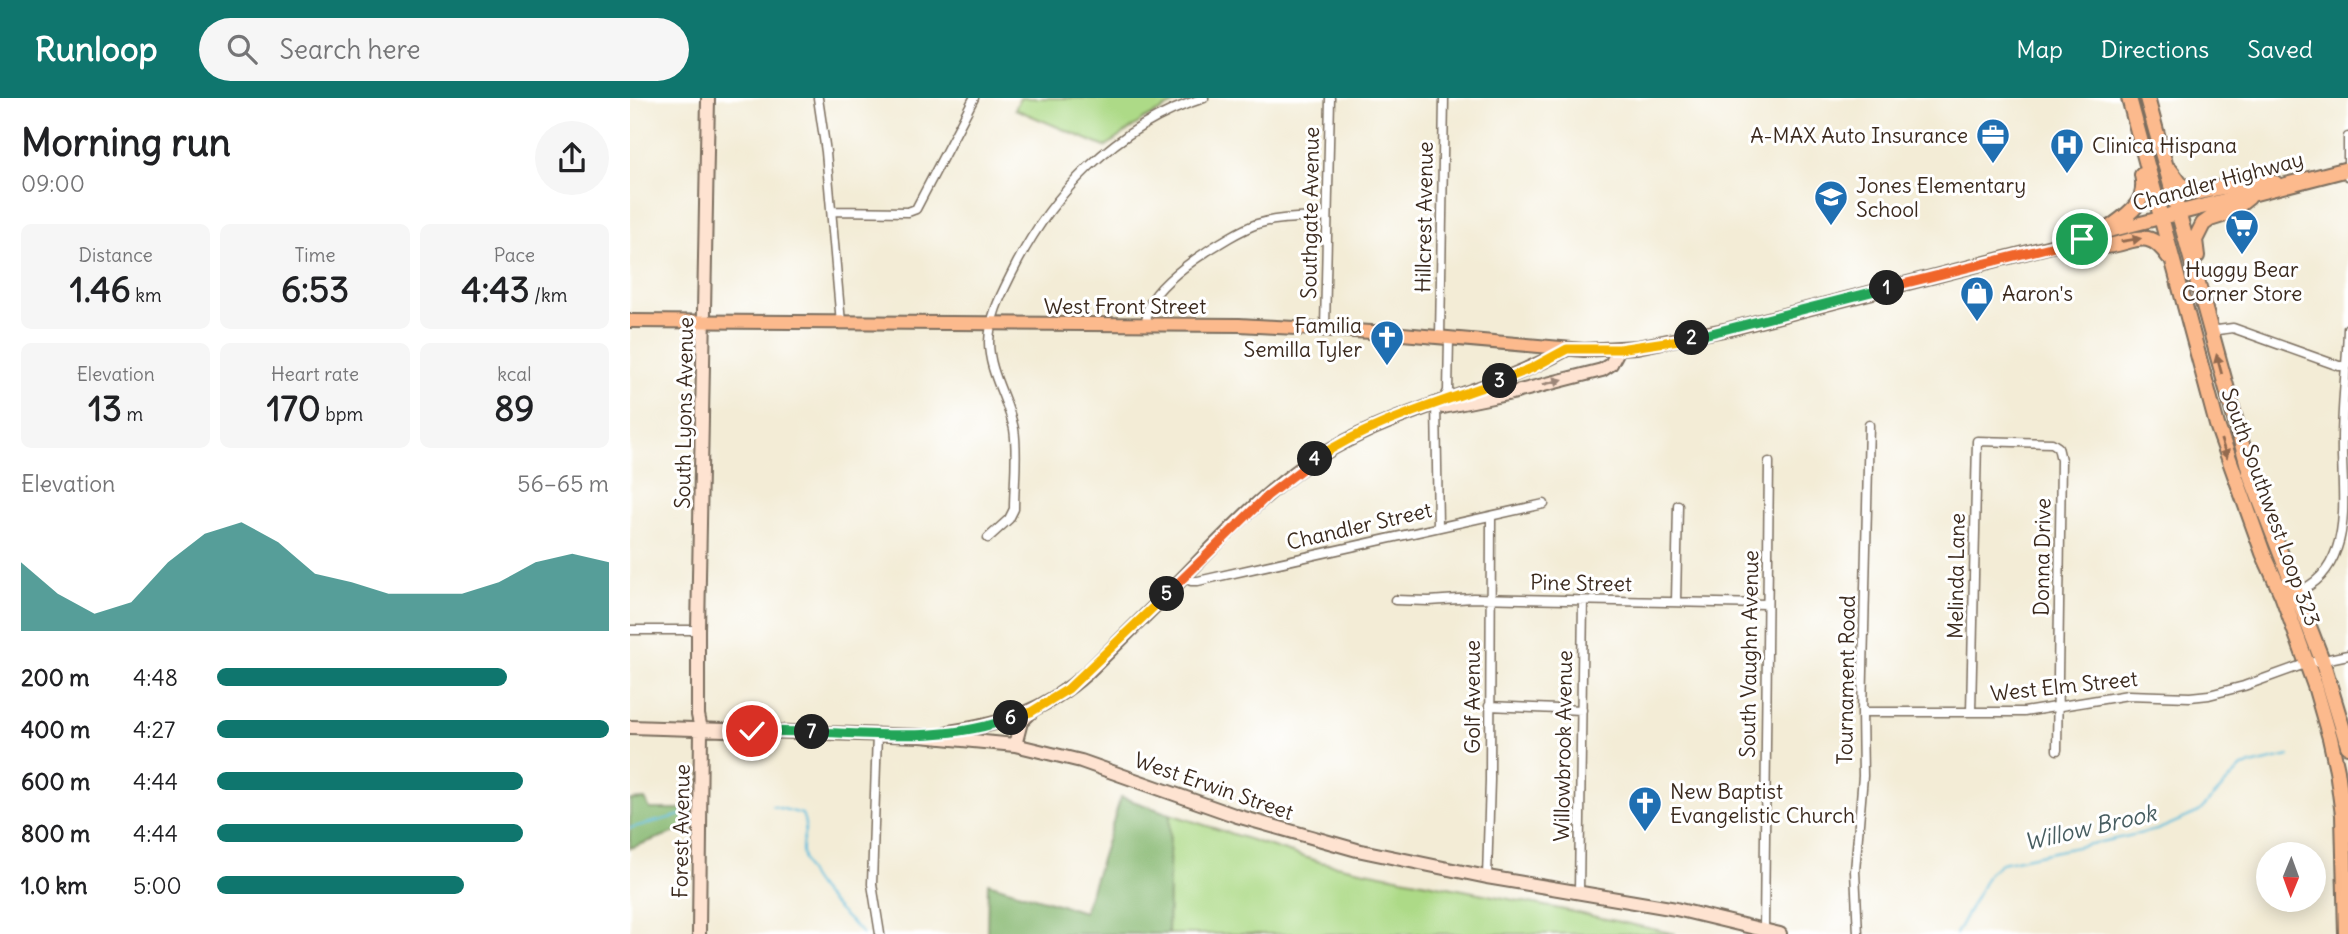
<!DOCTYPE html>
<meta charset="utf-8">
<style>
:root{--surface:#fff;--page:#f6f6f6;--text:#202124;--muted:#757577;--accent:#0f766e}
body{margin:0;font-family:Delius,sans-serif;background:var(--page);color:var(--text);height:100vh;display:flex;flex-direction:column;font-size:26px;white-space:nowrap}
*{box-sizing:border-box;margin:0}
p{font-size:23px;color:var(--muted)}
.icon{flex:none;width:38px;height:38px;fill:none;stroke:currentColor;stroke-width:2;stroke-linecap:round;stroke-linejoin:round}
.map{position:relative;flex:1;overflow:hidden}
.details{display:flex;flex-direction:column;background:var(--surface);width:630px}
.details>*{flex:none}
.needle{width:46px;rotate:181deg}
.tools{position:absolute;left:1626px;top:744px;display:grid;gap:14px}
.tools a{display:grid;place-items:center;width:70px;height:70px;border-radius:50%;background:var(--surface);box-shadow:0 4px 18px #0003;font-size:35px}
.pin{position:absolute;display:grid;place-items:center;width:60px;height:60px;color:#fff;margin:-30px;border:4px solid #fff;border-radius:50%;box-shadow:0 2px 7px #0007}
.km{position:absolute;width:35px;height:35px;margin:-18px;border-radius:50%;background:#222;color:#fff;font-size:19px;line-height:35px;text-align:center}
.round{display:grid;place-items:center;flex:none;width:74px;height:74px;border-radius:37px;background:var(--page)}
.summary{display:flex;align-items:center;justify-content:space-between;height:119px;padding:0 21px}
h1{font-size:38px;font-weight:800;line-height:52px}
.metrics{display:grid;grid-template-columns:repeat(3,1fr);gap:10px;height:119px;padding:7px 21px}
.metrics div{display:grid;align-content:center;border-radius:10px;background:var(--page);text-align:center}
.metrics b{font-size:35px;font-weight:800}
.metrics small{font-size:19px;font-weight:400}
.metrics p{font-size:19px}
.chart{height:196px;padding:14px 21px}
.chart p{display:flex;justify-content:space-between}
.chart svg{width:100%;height:126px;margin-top:7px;fill:var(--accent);opacity:.7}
ul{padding:0 21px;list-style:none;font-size:23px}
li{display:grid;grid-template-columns:112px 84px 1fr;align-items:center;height:52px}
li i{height:18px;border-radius:9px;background:var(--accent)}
header{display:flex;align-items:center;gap:42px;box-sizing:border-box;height:98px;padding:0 35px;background:var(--accent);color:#fff}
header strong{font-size:33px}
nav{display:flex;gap:38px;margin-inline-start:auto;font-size:24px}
.search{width:490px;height:63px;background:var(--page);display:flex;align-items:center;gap:18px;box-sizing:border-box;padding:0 24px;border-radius:38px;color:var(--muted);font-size:26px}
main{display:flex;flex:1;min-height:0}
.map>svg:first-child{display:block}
.green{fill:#adda87;stroke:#748252;stroke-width:2}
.forest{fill:#8aba74;stroke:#627249;stroke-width:2}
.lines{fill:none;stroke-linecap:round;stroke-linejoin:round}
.stream{stroke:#5ebcdc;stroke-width:2}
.street-casing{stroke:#7b6e5e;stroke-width:11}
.secondary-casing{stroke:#7b6e5e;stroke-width:16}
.primary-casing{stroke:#7b6e5e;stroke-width:16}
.highway-casing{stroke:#7b6e5e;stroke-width:18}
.street{stroke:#fff;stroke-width:8}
.secondary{stroke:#fee3d1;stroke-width:12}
.primary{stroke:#fcba8d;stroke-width:12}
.highway{stroke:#fcba8d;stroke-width:14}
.oneway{fill:#926b50}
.oneway2{fill:#9c8678}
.split-1-casing{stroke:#fff;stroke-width:14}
.split-2-casing{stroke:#fff;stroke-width:14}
.split-3-casing{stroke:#fff;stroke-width:14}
.split-4-casing{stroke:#fff;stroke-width:14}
.split-5-casing{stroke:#fff;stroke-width:14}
.split-6-casing{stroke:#fff;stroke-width:14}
.split-7-casing{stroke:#fff;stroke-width:14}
.split-8-casing{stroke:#fff;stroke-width:14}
.split-1{stroke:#f0652b;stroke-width:9}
.split-2{stroke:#22a559;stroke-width:9}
.split-3{stroke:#f5b400;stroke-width:9}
.split-4{stroke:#f5b400;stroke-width:9}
.split-5{stroke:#f0652b;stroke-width:9}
.split-6{stroke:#f5b400;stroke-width:9}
.split-7{stroke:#22a559;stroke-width:9}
.split-8{stroke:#22a559;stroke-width:9}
.labels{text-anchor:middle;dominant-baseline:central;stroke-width:6;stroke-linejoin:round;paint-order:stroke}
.poi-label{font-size:21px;fill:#3b2a1e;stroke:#fff;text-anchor:start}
.street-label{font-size:21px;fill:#3b2a1e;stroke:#fff}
.water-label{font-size:23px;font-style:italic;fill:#475d60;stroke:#fff}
</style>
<header>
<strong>Runloop</strong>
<div class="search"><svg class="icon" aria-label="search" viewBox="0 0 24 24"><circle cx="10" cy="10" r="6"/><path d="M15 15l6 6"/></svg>Search here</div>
<nav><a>Map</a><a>Directions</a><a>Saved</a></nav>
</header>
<main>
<section class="details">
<div class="summary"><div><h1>Morning run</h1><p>09:00</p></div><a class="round"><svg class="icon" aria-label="share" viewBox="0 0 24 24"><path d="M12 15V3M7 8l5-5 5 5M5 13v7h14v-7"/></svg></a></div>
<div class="metrics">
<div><p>Distance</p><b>1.46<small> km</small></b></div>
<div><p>Time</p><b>6:53</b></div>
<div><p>Pace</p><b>4:43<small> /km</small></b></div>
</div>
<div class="metrics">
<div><p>Elevation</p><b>13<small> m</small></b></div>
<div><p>Heart rate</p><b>170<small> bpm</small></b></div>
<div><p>kcal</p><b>89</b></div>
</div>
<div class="chart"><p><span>Elevation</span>56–65 m</p>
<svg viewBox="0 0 160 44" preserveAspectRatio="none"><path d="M0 44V20L10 31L20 38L30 34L40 20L50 10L60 6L70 13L80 24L90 27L100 31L110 31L120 31L130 27L140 20L150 17L160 20V44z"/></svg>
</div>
<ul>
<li><b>200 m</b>4:48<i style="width:74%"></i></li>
<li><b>400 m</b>4:27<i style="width:100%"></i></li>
<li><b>600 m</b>4:44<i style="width:78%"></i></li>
<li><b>800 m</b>4:44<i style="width:78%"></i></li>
<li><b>1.0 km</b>5:00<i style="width:63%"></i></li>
</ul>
</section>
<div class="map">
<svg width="1718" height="836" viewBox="0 0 1718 836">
<rect width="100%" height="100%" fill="#fff"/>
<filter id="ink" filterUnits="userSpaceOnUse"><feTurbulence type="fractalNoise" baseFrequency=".0143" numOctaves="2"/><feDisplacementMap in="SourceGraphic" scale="14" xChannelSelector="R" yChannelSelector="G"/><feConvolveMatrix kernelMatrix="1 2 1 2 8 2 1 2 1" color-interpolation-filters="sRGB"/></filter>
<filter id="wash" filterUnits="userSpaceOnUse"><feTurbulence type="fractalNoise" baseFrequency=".00686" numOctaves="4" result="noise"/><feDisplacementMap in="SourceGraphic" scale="28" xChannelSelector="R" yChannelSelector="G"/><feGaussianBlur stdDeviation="1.57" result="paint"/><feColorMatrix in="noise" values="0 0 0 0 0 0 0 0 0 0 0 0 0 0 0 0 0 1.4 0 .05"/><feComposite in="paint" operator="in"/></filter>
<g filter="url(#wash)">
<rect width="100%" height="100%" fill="#f3ecd6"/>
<path class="green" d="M390 0H555L514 21 475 49 385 11Z
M540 716 690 764 925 810 1046 836H538Z"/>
<path class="forest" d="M491 699 540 716 538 836H357L358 785 454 814Z
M15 701 20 711H64L63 728 0 750V702Z"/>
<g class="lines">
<path class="stream" d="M142 708 172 716C180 735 171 736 172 753 175 787 211 813 233 836
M0 730 63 714
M1326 836 1359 775 1371 765 1527 732 1569 714 1612 669 1659 658"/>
</g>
</g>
<g filter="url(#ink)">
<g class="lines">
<g class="street-casing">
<path id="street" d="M188 0 196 54 211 225
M1718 39V78
M202 113 278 114 286 111 344 0
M517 228C517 223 516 216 518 211 526 182 599 136 627 126 650 119 674 120 697 119
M695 230 700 0
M1580 233 1603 230 1709 268H1717
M810 239 814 0
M813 303 818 293 819 240
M806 305 808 428
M358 440 379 421 384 411C384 385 388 356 384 331 378 301 359 275 359 244 360 219 369 201 380 179 420 96 485 28 574 0
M554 478 561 483H568L914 406
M1665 495C1687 486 1699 473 1707 450 1718 419 1711 375 1712 343 1712 305 1717 268 1718 230
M765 502 799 503 843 500 1137 506
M1046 503 1048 407
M0 532H68
M859 608 952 612
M1232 614H1394L1498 597 1560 599 1579 597 1614 588 1675 566 1718 557
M1341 614 1347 343 1422 345 1428 349 1431 362 1427 652
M247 636 242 786 250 836
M857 779 860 682 861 419
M949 794 953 503
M1134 832 1139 364
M1228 836 1225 773 1233 678 1232 614 1239 327"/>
</g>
<g class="secondary-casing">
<path id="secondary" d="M813 309 882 295 972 272 981 266 989 251
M0 629 291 638 385 647 451 663 607 718 727 752 857 779 1046 811 1150 836
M319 634C374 626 415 613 457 575 483 549 510 523 536 497 588 445 638 386 703 350 778 308 863 293 937 251
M385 647 391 624 401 614
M69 836 71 631 68 617V532L78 0"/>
</g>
<g class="primary-casing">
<path id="primary" d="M0 223 609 227 761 235 954 252 1007 249 1099 231 1530 120"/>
</g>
<g class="highway-casing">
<path id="highway" d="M1499 0 1587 327 1633 455 1652 497 1685 588 1700 640 1707 672 1713 717 1716 836
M1517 0 1621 379 1692 562 1718 648
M1540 72 1551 87 1565 95 1620 83 1645 85
M1540 117 1718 71
M1474 134C1495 118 1519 107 1512 77
M1452 141C1458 143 1467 148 1473 148 1501 148 1516 125 1539 159
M1567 158 1565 142 1573 126 1580 121 1599 115 1619 99"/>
</g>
<use href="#street" class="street"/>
<use href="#secondary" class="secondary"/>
<use href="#primary" class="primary"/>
<use href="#highway" class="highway"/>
</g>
<defs><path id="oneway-solid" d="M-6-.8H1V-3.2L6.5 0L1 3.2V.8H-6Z" transform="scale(1.75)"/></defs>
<g class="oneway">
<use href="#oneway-solid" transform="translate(1501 142) rotate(-9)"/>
<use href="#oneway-solid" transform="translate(1589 266) rotate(-105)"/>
<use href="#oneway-solid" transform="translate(1594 351) rotate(72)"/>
</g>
<use class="oneway2" href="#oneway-solid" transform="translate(923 284) rotate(-15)"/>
</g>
<g class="lines" filter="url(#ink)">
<g class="split-1-casing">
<path id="split-1" d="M1257 190 1452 141"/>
</g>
<g class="split-2-casing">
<path id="split-2" d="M1062 240 1257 190"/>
</g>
<g class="split-3-casing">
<path id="split-3" d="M870 283 902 270 937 251H989L1062 240"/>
</g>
<g class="split-4-casing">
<path id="split-4" d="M685 361C741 324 807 306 870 283"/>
</g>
<g class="split-5-casing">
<path id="split-5" d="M537 496 637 398 685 361"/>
</g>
<g class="split-6-casing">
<path id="split-6" d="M381 620 401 614 438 591 537 496"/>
</g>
<g class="split-7-casing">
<path id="split-7" d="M182 634C248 636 319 644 381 620"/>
</g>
<g class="split-8-casing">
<path id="split-8" d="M122 633 182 634"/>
</g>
<use href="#split-1" class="split-1"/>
<use href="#split-2" class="split-2"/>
<use href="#split-3" class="split-3"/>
<use href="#split-4" class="split-4"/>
<use href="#split-5" class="split-5"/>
<use href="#split-6" class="split-6"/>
<use href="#split-7" class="split-7"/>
<use href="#split-8" class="split-8"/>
</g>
<defs>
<g id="office-pin" transform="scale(1.75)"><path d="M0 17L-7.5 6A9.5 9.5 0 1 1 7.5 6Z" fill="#1f6fb2" stroke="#fff"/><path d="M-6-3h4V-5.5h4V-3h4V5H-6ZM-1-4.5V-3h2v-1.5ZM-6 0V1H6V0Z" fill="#fff"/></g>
<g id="hospital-pin" transform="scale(1.75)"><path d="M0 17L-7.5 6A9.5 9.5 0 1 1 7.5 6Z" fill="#1f6fb2" stroke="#fff"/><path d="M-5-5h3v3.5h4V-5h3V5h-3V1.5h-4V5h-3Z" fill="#fff"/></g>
<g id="school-pin" transform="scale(1.75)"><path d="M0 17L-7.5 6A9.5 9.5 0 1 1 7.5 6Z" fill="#1f6fb2" stroke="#fff"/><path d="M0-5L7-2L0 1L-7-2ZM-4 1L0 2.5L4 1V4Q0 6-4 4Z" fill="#fff"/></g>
<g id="supermarket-pin" transform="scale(1.75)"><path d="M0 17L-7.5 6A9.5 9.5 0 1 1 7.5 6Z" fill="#1f6fb2" stroke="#fff"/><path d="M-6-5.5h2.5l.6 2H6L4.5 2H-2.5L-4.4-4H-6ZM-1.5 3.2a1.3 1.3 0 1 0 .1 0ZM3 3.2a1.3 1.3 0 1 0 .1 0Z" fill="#fff"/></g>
<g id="shop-pin" transform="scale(1.75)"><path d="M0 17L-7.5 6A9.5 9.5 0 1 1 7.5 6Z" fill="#1f6fb2" stroke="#fff"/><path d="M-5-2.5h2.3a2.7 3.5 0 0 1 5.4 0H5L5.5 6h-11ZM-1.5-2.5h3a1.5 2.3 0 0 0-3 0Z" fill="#fff"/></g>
<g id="church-pin" transform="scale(1.75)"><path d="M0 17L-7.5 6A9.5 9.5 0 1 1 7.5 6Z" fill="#1f6fb2" stroke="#fff"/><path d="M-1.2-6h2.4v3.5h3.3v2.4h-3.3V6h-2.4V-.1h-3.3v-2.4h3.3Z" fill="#fff"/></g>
</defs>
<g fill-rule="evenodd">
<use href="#office-pin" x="1363" y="37"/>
<use href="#hospital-pin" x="1437" y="47"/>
<use href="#school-pin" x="1201" y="99"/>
<use href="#supermarket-pin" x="1612" y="128"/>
<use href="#shop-pin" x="1347" y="195"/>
<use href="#church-pin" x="757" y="239"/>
<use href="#church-pin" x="1015" y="705"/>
</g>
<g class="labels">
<g class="poi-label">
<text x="1338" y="37" text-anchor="end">A-MAX Auto Insurance</text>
<text x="1462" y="47">Clinica Hispana</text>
<text x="1226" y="87">Jones Elementary<tspan x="1226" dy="24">School</tspan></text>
<text x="1612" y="171" text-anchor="middle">Huggy Bear<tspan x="1612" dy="24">Corner Store</tspan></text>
<text x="1372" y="195">Aaron's</text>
<text x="732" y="227" text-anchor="end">Familia<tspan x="732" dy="24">Semilla Tyler</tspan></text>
<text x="1040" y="693">New Baptist<tspan x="1040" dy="24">Evangelistic Church</tspan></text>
</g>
<g class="street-label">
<text transform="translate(1588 83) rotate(-15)">Chandler Highway</text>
<text transform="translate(680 115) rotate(-89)">Southgate Avenue</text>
<text transform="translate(794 119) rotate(-89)">Hillcrest Avenue</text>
<text x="495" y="208">West Front Street</text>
<text transform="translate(54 315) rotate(-89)">South Lyons Avenue</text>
<text transform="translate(1641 409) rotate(70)">South Southwest Loop 323</text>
<text transform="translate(729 428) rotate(-13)">Chandler Street</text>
<text transform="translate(1412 459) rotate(-89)">Donna Drive</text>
<text transform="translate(1326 478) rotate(-89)">Melinda Lane</text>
<text transform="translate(951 485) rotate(1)">Pine Street</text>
<text transform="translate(1119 556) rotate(-89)">South Vaughn Avenue</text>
<text transform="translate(1216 582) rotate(-89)">Tournament Road</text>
<text transform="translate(1434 588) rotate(-6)">West Elm Street</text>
<text transform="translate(842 599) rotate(-90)">Golf Avenue</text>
<text transform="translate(933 648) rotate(-89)">Willowbrook Avenue</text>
<text transform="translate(584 688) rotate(19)">West Erwin Street</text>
<text transform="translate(51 733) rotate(-89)">Forest Avenue</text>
</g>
<g class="water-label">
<text transform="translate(1460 729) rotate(-13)">Willow Brook</text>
</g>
</g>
</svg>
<div class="tools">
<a><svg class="needle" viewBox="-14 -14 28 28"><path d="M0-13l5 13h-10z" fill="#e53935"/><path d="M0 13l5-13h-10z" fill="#757577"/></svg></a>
</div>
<div class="pin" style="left:1452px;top:141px;background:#1e9e55"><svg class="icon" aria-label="arrive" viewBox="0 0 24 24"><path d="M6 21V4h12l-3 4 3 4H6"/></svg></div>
<div class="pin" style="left:122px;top:633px;background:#d93025"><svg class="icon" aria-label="check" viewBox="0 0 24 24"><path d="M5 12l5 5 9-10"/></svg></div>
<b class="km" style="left:1257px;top:190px">1</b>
<b class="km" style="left:1062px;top:240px">2</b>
<b class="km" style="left:870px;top:283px">3</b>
<b class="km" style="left:685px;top:361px">4</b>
<b class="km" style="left:537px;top:496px">5</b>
<b class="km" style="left:381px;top:620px">6</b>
<b class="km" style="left:182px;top:634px">7</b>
</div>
</main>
